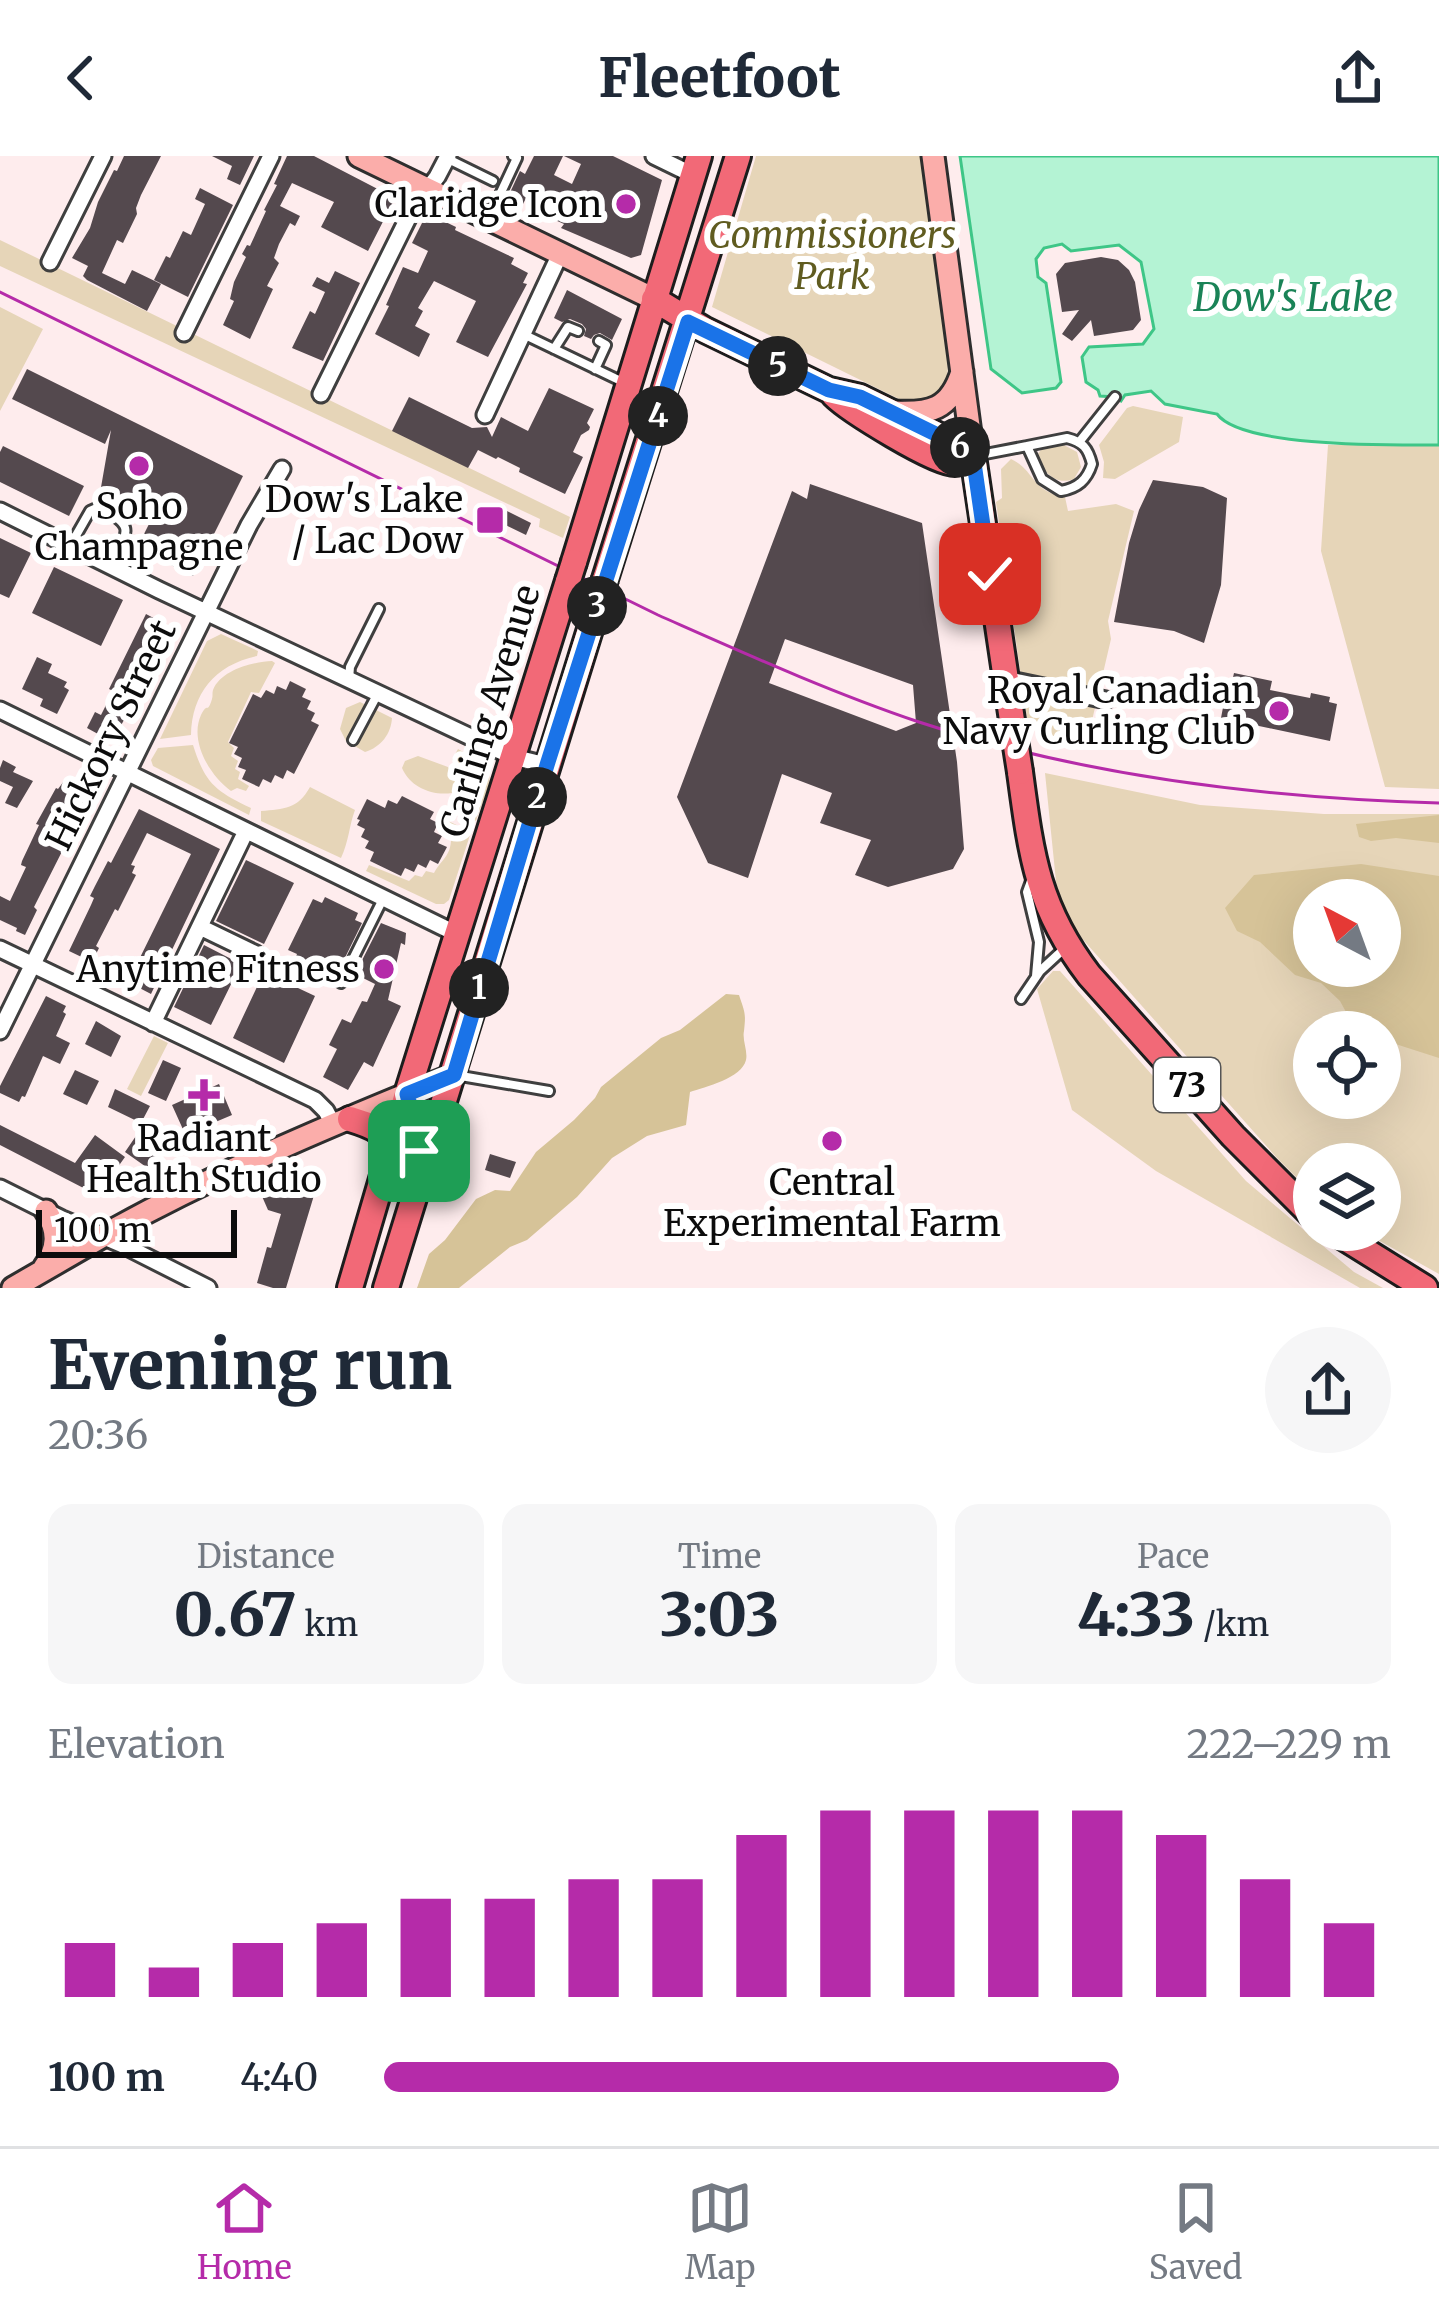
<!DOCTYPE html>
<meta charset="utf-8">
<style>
:root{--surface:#fff;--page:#f6f6f7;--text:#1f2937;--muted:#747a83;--line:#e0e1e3;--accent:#b52ba9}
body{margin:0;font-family:Merriweather,serif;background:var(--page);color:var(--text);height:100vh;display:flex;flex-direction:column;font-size:45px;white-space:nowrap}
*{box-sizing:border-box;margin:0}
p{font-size:39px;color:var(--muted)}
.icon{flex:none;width:66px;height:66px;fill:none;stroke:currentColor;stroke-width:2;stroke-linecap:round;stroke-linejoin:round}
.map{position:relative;height:1132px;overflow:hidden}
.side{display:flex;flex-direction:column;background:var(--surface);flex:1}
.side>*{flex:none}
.needle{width:78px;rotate:319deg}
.buttons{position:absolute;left:1293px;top:723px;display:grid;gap:24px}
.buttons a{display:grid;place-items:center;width:108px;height:108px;border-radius:50%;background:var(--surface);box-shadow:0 12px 48px #0002;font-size:60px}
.scale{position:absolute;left:36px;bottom:30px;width:201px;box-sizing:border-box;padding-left:12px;border:6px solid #0c0c0c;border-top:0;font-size:33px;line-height:42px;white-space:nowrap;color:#0c0c0c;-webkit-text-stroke:9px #fff;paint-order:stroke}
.pin{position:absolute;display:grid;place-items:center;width:102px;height:102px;color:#fff;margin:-51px;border-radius:24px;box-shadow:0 6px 18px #0006}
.km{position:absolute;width:60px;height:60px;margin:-30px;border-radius:50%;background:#222;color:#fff;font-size:33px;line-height:60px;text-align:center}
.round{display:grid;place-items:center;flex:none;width:126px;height:126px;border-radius:63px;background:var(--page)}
.overview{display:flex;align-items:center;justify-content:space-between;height:204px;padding:0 48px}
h1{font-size:66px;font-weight:800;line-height:90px}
.metrics{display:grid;grid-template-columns:repeat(3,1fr);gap:18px;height:204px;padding:12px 48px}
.metrics div{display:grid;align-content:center;border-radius:24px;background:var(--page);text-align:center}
.metrics b{font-size:60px;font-weight:800}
.metrics small{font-size:33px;font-weight:400}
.metrics p{font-size:33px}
.chart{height:336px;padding:24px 48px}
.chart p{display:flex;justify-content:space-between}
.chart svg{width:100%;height:216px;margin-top:12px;stroke:var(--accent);stroke-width:6}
ul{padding:0 48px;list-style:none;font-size:39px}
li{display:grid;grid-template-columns:192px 144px 1fr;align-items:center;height:90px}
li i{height:30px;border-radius:15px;background:var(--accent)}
header{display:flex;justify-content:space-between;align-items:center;height:156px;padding:0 48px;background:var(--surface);font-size:54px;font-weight:800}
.tab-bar{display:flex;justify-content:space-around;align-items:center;height:168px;border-top:3px solid var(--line);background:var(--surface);font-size:33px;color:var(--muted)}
.tab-bar a{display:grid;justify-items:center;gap:6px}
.tab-bar .active{color:var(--accent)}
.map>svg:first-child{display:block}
.green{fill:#e6d5b8;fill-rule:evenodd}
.forest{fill:#d6c398;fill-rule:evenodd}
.water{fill:#b4f3d4;stroke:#3ec687;stroke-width:3}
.building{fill:#54494e;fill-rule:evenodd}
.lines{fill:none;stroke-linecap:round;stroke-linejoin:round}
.lane-casing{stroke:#3f3f3f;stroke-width:14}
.street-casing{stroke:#3f3f3f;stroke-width:21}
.secondary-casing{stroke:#2e2e2e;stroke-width:27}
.primary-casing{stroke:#1d1d1d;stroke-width:30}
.lane{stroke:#fff;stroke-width:8}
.street{stroke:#fff;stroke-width:15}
.secondary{stroke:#fbadaa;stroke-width:21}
.primary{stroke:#f26977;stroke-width:24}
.tram{stroke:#b52ba9;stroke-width:3}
.primary-bridge-casing{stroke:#1d1d1d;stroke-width:30;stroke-linecap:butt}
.primary-bridge{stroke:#f26977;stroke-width:24}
.route-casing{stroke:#fff;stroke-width:24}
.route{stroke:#1a73e8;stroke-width:15}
.poi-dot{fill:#b52ba9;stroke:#fff;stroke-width:4.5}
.labels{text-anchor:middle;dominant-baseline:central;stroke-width:12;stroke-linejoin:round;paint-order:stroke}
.shield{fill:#fff;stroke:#555;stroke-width:3}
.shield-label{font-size:33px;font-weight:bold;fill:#0c0c0c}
.poi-label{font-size:36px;fill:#0c0c0c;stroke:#fff;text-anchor:end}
.park-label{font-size:36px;font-style:italic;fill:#605c20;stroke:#fff}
.street-label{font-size:36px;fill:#0c0c0c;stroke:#fff}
.water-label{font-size:39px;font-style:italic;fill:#1a8357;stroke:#fff}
</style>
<header><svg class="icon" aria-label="back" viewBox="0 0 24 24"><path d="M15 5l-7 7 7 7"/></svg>Fleetfoot<svg class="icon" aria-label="share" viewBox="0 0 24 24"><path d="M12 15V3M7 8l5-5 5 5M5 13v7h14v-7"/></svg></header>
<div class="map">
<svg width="1439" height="1132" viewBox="0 0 1439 1132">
<rect width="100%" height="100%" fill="#feeced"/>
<path class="green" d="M756 0H921L943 152 948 206 947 229 936 245 911 248 899 243 712 151Z
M0 84 570 361 563 382 539 371 540 363 0 110Z
M0 151 43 173 0 255Z
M1133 250 1183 261 1179 286 1115 323 1103 322 1104 306 1099 289 1127 252Z
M1064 289 1077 296 1081 311 1074 323C1055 330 1043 316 1037 299L1043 291Z
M1328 289H1439V633L1385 631 1321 395Z
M1011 303C1036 315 1030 335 1065 341L1068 355 1116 348 1134 355 1108 465 1111 483 1087 586C1062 587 1047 585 1028 569L996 346 1002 342 1001 313Z
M221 478 258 495 257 500C215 509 192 537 191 579L160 583 207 485Z
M272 505 275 507 259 537 251 536 228 586 234 592 231 600 238 605 235 613 240 616 238 623 249 630 246 635 237 632 231 635C210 620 189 585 201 559 208 545 207 559 212 543 213 540 212 537 213 534 221 514 253 506 272 505Z
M360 546 392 562C391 578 381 591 365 596L346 585 340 573 346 552Z
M193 589C205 627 215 635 251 652L249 659 153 610 151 604 158 592Z
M458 593C503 618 491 620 476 665L454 654 469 623 463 609 452 604Z
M418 600 448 611 456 622V631L452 637C432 640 410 631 402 612L405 605Z
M1045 617 1200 649 1324 658H1439V1118L1360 1074H1380V1008H1314V1039L1277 1002 1070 769 1057 735ZM1314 744H1380V810H1314ZM1314 876H1380V942H1314Z
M310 631 355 654C349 670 349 685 341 702L261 665V655C284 653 298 653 310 631Z
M444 663 471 676 449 744 444 748H436L366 715 369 709 409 725 415 719 422 721 426 715 434 717C441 704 451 700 451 683L443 678 446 671 441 667Z
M1053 815H1060L1246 1025 1354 1116 1383 1132H1360L1156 1015 1072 954 1037 833Z
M154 880 168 887 141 940 127 933Z"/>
<path class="forest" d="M1439 659V687L1396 682 1371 685 1359 681 1356 668Z
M1361 708 1439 720V902L1380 883V876H1366L1352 867 1340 845 1321 827 1295 819 1260 786 1237 775 1225 752 1254 719ZM1380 744V810H1314V744Z
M726 838 739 839C745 857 746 857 744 875 742 884 748 895 746 904 742 922 705 931 690 936L686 969 647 980 612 1002 577 1041 527 1084 510 1091 459 1132H417L429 1098 445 1084 476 1043 495 1034 510 1035 536 996 574 964 595 942 601 931 661 882 680 874Z"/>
<path class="water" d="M960 0H1439V289C1395 289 1242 292 1217 258L1165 248 1151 235 1125 239 1121 245 1115 241 1100 240 1098 234 1086 226 1082 201 1089 191 1143 188 1154 173 1141 106 1119 89 1071 95 1062 88 1044 92 1036 103 1038 121 1046 127 1061 226 1056 232 1022 237 991 213Z"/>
<path class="building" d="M124 0H161L141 39 136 52 137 58 123 87 117 84 102 117 125 128 132 114 161 128 147 155 87 124 83 120 88 110 72 102 90 72 98 46 114 14 117 15Z
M212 0H254L240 29 227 23 232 10Z
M287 0H314L395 42 368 95 321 71 334 46 292 27 280 50 300 60 295 70 290 67 279 88 274 102 279 107 267 130 273 133 250 183 223 169 234 145 230 143 234 126 246 101 242 98 247 89 250 90 266 55 264 54 277 29 274 28Z
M534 0H563L554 19 572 28 581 8 564 0H613L662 24 641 99 631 102 561 72 564 68 555 64 560 54 528 38 522 50 507 43 520 15 525 18Z
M200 32 233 49 188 141 154 124 166 100 170 102 183 75 191 79 205 48 195 43Z
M427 57 456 71 455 74 514 102 511 108 528 117 523 127 527 128 488 201 456 186 476 145 434 125 418 152 423 155 415 170 430 178 419 201 375 178 389 150 386 149 403 111 418 117 428 95 412 87Z
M1101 101 1118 104 1129 114 1135 126 1141 164 1133 174 1094 180 1091 164 1072 185 1062 178 1079 154 1062 156 1056 118 1065 107Z
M335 115 360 127 323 205 292 192 310 155 315 158 325 136 312 130 317 121 329 127Z
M567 134 622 163 612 184 600 177 594 179 591 183 584 180 586 173 582 168 570 163 562 166 554 162Z
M27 213 243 320 193 420 137 392 152 362 130 352 129 354 106 343 107 341 100 337 111 274 105 288 12 243Z
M549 232 594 253 587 267 590 271 589 274 581 279 573 296 583 301 565 338 519 316 520 312 498 301 496 303 478 294 468 312 392 275 409 241 472 272 487 271 492 281 501 261 528 275Z
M3 290 84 330 69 360 0 326V296Z
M1153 324 1203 331 1227 342 1221 429 1204 487 1174 475 1114 466 1129 387 1139 354Z
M810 328 922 367 957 606 964 693 953 713 888 731 855 719 871 684 820 667 832 637 782 618 748 722 708 707 677 641 792 335 807 343ZM785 483 913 529 916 567 896 575 769 527Z
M491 347 531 367 526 379 485 359Z
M0 382 31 397 9 442 0 438Z
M54 411 123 444 101 490 32 457Z
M146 458 165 468 130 553 113 584H109L87 572 95 556 101 559 113 535 109 533Z
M37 501 52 508 48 517 67 526 64 531 69 534 57 558 40 550 43 543 22 533Z
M1234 517 1272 525 1270 534 1310 542 1311 537 1330 541 1329 546 1337 548 1330 585 1221 562 1228 525 1232 526Z
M290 525 306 533 302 541 311 545 307 553 315 557 311 565 319 569 294 618 287 614 283 623 275 619 271 627 263 623 259 631 242 623 246 614 238 611 242 602 234 598 238 591 229 587 253 538 261 542 266 534 274 538 277 530 286 534Z
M3 604 16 611 13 616 33 625 17 652 5 647 13 631 0 625V612Z
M67 621 93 634 34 751 37 754 25 779 16 775 17 772 0 764V740L10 745 26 711 21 709 22 705 39 669 36 668 56 632 58 633Z
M402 640 434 656 430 663 438 667 434 676 442 680 438 687 447 691 438 708 430 704 426 712 418 708 414 716 405 712 401 720 370 705 374 696 365 692 369 685 361 681 365 673 357 669 360 664 357 663 367 643 385 652 388 644 397 648Z
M139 653 220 693 151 838 128 826 191 698 147 677 131 709 135 710 132 717 136 719 118 755 115 753 96 790 99 792 92 806 69 795 91 749 94 742 90 740 95 730 108 705 111 707Z
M246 704 294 727 264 788 216 765Z
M325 741 358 757 355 764 362 767 337 818 330 815 327 821 294 805 297 798 288 794 313 743 322 747Z
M381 767 406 777 405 789 401 787 388 844 401 850 373 911 364 906 348 934 323 921 337 893 329 889 342 863 351 867 362 845 367 846 375 828 355 818Z
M204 789 241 808 211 869 174 851Z
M264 816 315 840 284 907 233 882Z
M46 840 66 850 63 856 66 858 56 880 70 887 60 908 43 900 25 941 22 940 19 946 0 937V930Z
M96 865 121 880 111 901 85 888Z
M163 904 181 912 166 945 148 937Z
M75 914 99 925 87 949 63 938Z
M219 928 232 959 206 970 215 991 195 1000 172 949Z
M115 933 150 950 141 967 108 951Z
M0 969 75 1007 95 979 125 1001 110 1022 107 1019 97 1039 0 989Z
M138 977 162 994 149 1013 125 996Z
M490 998 516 1006 510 1022 485 1014Z
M286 1027 315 1036 286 1132H273L257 1127 267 1091 271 1092 281 1058 268 1054 261 1038Z"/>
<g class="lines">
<g class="lane-casing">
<path id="lane" d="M448 3 493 25
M489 62 517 2 513 0
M525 179 625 227
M554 193 568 171 578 175
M595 213 606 189 599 185
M1067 282C1083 286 1088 292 1092 308 1087 324 1078 332 1061 335L1042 323 1027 290Z
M1080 285 1115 241
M975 300 1027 290
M70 390 90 355 99 351C137 371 128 375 110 408
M349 523 350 511 379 453
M353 584 377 539
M1032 722 1027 736 1039 786 1036 820
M341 827 383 743
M1021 843 1040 815 1066 791
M455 919 549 935"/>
</g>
<g class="street-casing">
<path id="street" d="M654 0 693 19
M50 106 103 0
M184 177 271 0
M321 238 413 52 437 21 448 0
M485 259 560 98
M0 355 159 434 513 601 546 609
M1005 523 1106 544
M0 554 459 779
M200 771 256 798
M0 793 315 944 326 955 334 970
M153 867 246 675
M0 875 249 369 282 313
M0 1032 62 1063 121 1088 208 1132"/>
</g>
<g class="secondary-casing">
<path id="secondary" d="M359 0 654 143
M933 0 973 300
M894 256C930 258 950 254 962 216
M44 1112C58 1093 59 1075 46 1055
M13 1132C48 1112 82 1092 117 1072 225 1013 340 965 454 919"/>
</g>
<g class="primary-casing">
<path id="primary" d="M654 143 705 174 829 234 860 241 954 287 973 300
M834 239C849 254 936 308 955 307 961 307 967 303 973 300
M973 300 1013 571
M574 406 699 0
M605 423 738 0
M1020 616C1031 698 1037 751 1089 819L1233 980 1314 1061
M350 963C373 970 389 975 390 1002
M1332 1074 1425 1132
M350 1132 407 938 568 425
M386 1132 600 441"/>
</g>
<use href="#lane" class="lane"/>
<use href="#street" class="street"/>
<use href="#secondary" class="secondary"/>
<use href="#primary" class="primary"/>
<path class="tram" d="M0 136 658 459C744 497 830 536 919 566 1086 621 1264 642 1439 647"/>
<g class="primary-bridge-casing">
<path id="primary-bridge" d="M568 425 574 406
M600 441 605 423
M1013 571 1020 616"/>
</g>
<use href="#primary-bridge" class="primary-bridge"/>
</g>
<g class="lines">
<g class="route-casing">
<path id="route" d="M419 995V983L407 938 454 919 547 609 688 166 829 234 860 241 954 287 973 300 990 418"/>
</g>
<use href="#route" class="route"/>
</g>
<g class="poi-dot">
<circle cx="626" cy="48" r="12"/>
<circle cx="139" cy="310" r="12"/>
<rect x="475" y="349" width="30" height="30" rx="6"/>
<circle cx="1279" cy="555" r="12"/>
<circle cx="384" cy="813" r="12"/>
<path d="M198 921h12v12h12v12h-12v12h-12v-12h-12v-12h12z"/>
<circle cx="832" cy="985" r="12"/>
</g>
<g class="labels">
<rect class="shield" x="1154" y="902" width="66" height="54" rx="9"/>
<g class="shield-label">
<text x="1187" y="929">73</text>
</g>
<g class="poi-label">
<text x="602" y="48">Claridge Icon</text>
<text x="463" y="343">Dow's Lake<tspan x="463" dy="41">/ Lac Dow</tspan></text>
<text x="139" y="350" text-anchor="middle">Soho<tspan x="139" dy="41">Champagne</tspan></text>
<text x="1255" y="534">Royal Canadian<tspan x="1255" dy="41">Navy Curling Club</tspan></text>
<text x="360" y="813">Anytime Fitness</text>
<text x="204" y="982" text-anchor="middle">Radiant<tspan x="204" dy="41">Health Studio</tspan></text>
<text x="832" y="1026" text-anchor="middle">Central<tspan x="832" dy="41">Experimental Farm</tspan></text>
</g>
<g class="park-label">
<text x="832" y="79">Commissioners<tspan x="832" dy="41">Park</tspan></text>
</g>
<g class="street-label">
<text transform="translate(490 555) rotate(-73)">Carling Avenue</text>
<text transform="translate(111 579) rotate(-64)">Hickory Street</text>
</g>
<g class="water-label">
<text x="1293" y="141">Dow's Lake</text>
</g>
</g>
</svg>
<div class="buttons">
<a><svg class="needle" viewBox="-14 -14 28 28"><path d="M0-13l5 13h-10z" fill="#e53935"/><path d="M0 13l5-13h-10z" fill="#747a83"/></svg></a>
<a><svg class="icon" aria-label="locate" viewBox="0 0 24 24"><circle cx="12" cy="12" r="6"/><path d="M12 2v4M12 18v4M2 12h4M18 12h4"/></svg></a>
<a><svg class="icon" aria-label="layers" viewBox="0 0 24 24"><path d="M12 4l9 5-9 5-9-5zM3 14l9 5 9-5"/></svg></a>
</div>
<div class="scale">100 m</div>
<div class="pin" style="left:419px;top:995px;background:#1e9e55"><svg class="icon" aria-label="arrive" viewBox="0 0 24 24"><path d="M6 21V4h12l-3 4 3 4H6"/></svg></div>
<div class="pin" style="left:990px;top:418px;background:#d93025"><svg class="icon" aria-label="check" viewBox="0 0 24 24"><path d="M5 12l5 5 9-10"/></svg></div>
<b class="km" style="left:479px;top:832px">1</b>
<b class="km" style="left:537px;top:641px">2</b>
<b class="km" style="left:597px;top:450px">3</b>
<b class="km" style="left:658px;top:260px">4</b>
<b class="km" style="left:778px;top:210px">5</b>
<b class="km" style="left:960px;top:291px">6</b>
</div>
<section class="side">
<div class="overview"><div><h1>Evening run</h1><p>20:36</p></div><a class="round"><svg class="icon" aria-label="share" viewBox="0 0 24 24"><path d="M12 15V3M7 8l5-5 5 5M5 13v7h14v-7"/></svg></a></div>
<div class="metrics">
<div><p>Distance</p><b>0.67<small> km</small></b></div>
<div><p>Time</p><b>3:03</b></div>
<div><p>Pace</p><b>4:33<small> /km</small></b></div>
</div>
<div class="chart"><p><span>Elevation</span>222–229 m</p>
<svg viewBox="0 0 160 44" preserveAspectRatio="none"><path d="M5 44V33M15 44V38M25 44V33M35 44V29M45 44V24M55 44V24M65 44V20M75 44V20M85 44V11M95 44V6M105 44V6M115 44V6M125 44V6M135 44V11M145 44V20M155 44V29"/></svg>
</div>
<ul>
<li><b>100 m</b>4:40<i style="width:73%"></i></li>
</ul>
</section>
<nav class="tab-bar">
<a class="active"><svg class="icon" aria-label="home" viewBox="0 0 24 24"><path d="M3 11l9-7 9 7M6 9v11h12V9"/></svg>Home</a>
<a><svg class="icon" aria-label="map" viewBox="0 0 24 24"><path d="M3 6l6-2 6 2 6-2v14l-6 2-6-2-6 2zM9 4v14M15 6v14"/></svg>Map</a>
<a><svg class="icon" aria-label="saved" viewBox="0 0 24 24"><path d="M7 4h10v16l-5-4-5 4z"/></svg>Saved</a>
</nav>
